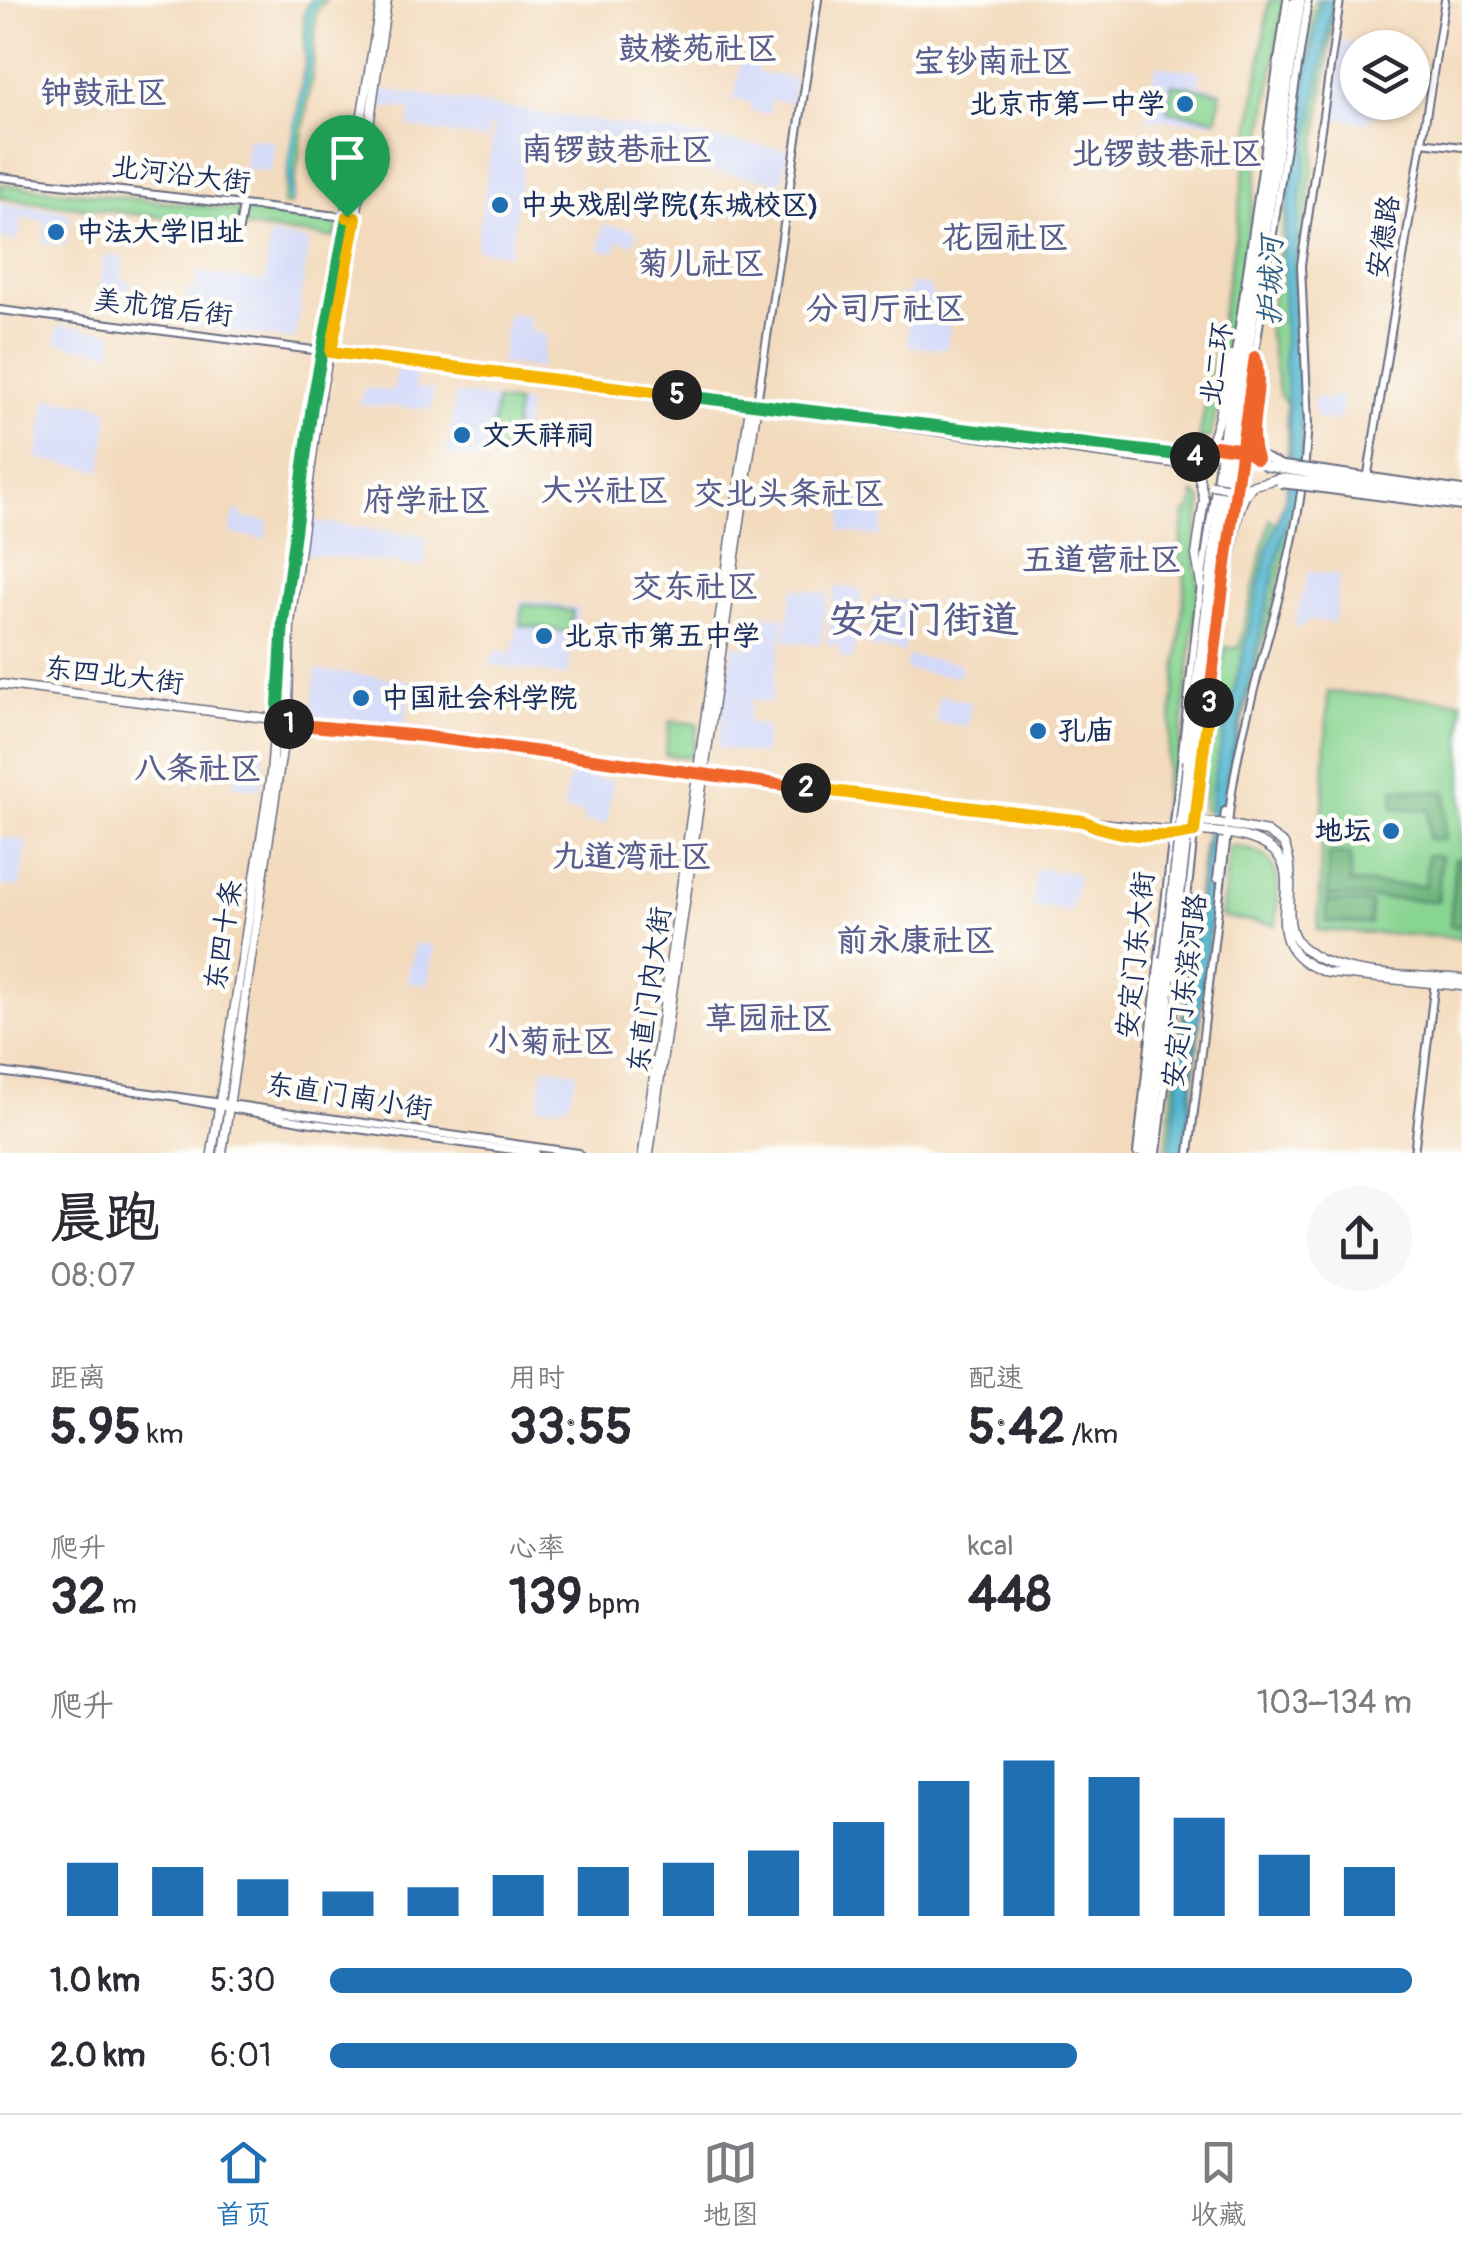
<!DOCTYPE html>
<html lang="zh">
<meta charset="utf-8">
<style>
:root{--surface:#fff;--page:#f7f7f7;--text:#2b2b33;--muted:#7c7c81;--line:#e1e1e2;--accent:#1f6fb2}
body{margin:0;font-family:Pangolin,"LXGW WenKai TC",sans-serif;background:var(--page);color:var(--text);height:100vh;display:flex;flex-direction:column;font-size:38px;white-space:nowrap}
*{box-sizing:border-box;margin:0}
p{font-size:32px;color:var(--muted)}
.icon{flex:none;width:55px;height:55px;fill:none;stroke:currentColor;stroke-width:2;stroke-linecap:round;stroke-linejoin:round}
.map{position:relative;height:1153px;overflow:hidden}
.sheet{display:flex;flex-direction:column;background:var(--surface);flex:1}
.sheet>*{flex:none}
.tools{position:absolute;left:1340px;top:30px;display:grid;gap:20px}
.tools a{display:grid;place-items:center;width:90px;height:90px;border-radius:50%;background:var(--surface);box-shadow:0 2px 8px #0004;font-size:50px}
.pin{position:absolute;display:grid;place-items:center;width:85px;height:85px;color:#fff;margin:-102px -42px;border-radius:50% 50% 50% 0;rotate:-45deg;box-shadow:0 0 10px #0007}
.pin .icon{rotate:45deg}
.km{position:absolute;width:50px;height:50px;margin:-25px;border-radius:50%;background:#222;color:#fff;font-size:28px;line-height:50px;text-align:center}
.round{display:grid;place-items:center;flex:none;width:105px;height:105px;border-radius:52px;background:var(--page)}
.summary{display:flex;align-items:center;justify-content:space-between;height:170px;padding:0 50px}
h1{font-size:55px;font-weight:700;line-height:75px}
.metrics{display:grid;grid-template-columns:repeat(3,1fr);gap:15px;height:170px;padding:10px 50px}
.metrics div{display:grid;align-content:center}
.metrics b{font-size:50px;font-weight:700}
.metrics small{font-size:28px;font-weight:400}
.metrics p{font-size:28px}
.chart{height:280px;padding:20px 50px}
.chart p{display:flex;justify-content:space-between}
.chart svg{width:100%;height:180px;margin-top:10px;stroke:var(--accent);stroke-width:6}
ul{padding:0 50px;list-style:none;font-size:32px}
li{display:grid;grid-template-columns:160px 120px 1fr;align-items:center;height:75px}
li i{height:25px;border-radius:12px;background:var(--accent)}
.menu{display:flex;justify-content:space-around;align-items:center;height:140px;border-top:2px solid var(--line);background:var(--surface);font-size:28px;color:var(--muted)}
.menu a{display:grid;justify-items:center;gap:5px}
.menu .on{color:var(--accent)}
.map>svg:first-child{display:block}
.built{fill:#d2d9f9}
.green{fill:#88d491;stroke:#528278;stroke-width:2.5}
.forest{fill:#6eb67b;stroke:#44726c;stroke-width:2.5}
.water{fill:#4fb6cd;stroke:#357296;stroke-width:2.5}
.lines{fill:none;stroke-linecap:round;stroke-linejoin:round}
.canal{stroke:#4fb6cd;stroke-width:5}
.secondary-casing{stroke:#676b7f;stroke-width:10}
.primary-casing{stroke:#676b7f;stroke-width:11}
.highway-casing{stroke:#676b7f;stroke-width:12}
.secondary{stroke:#fff;stroke-width:6}
.primary{stroke:#fff;stroke-width:8}
.highway{stroke:#fff;stroke-width:9}
.secondary-bridge-casing{stroke:#676b7f;stroke-width:10;stroke-linecap:butt}
.primary-bridge-casing{stroke:#676b7f;stroke-width:11;stroke-linecap:butt}
.highway-bridge-casing{stroke:#676b7f;stroke-width:12;stroke-linecap:butt}
.secondary-bridge{stroke:#fff;stroke-width:6}
.primary-bridge{stroke:#fff;stroke-width:8}
.highway-bridge{stroke:#fff;stroke-width:9}
.split-1-casing{stroke:#fff;stroke-width:20}
.split-2-casing{stroke:#fff;stroke-width:20}
.split-3-casing{stroke:#fff;stroke-width:20}
.split-4-casing{stroke:#fff;stroke-width:20}
.split-5-casing{stroke:#fff;stroke-width:20}
.split-6-casing{stroke:#fff;stroke-width:20}
.split-1{stroke:#22a559;stroke-width:12}
.split-2{stroke:#f0652b;stroke-width:12}
.split-3{stroke:#f5b400;stroke-width:12}
.split-4{stroke:#f0652b;stroke-width:12}
.split-5{stroke:#22a559;stroke-width:12}
.split-6{stroke:#f5b400;stroke-width:12}
.poi-dot{fill:#1f6fb2;stroke:#fdfcf7;stroke-width:4}
.labels{text-anchor:middle;dominant-baseline:central;stroke-width:9;stroke-linejoin:round;paint-order:stroke}
.poi-label{font-size:28px;font-weight:bold;fill:#1b2f5e;stroke:#fdfcf7;text-anchor:start}
.street-label{font-size:28px;fill:#1b2f5e;stroke:#fdfcf7}
.water-label{font-size:30px;font-style:italic;fill:#2d5e85;stroke:#fdfcf7}
.quarter-label{font-size:32px;font-weight:bold;fill:#5a5e8f;stroke:#fdfcf7}
.district-label{font-size:38px;font-weight:bold;fill:#5a5e8f;stroke:#fdfcf7}
</style>
<div class="map">
<svg width="1462" height="1153" viewBox="0 0 1462 1153">
<rect width="100%" height="100%" fill="#fdfcf7"/>
<filter id="ink" filterUnits="userSpaceOnUse"><feTurbulence type="fractalNoise" baseFrequency=".01" numOctaves="2"/><feDisplacementMap in="SourceGraphic" scale="20" xChannelSelector="R" yChannelSelector="G"/><feConvolveMatrix kernelMatrix="1 2 1 2 8 2 1 2 1" color-interpolation-filters="sRGB"/></filter>
<filter id="wash" filterUnits="userSpaceOnUse"><feTurbulence type="fractalNoise" baseFrequency=".0048" numOctaves="4" result="noise"/><feDisplacementMap in="SourceGraphic" scale="40" xChannelSelector="R" yChannelSelector="G"/><feGaussianBlur stdDeviation="2.25" result="paint"/><feColorMatrix in="noise" values="0 0 0 0 0 0 0 0 0 0 0 0 0 0 0 0 0 1.4 0 .05"/><feComposite in="paint" operator="in"/></filter>
<g filter="url(#wash)">
<rect width="100%" height="100%" fill="#f3dabc"/>
<path class="built" d="M1342 41 1368 45 1358 48V102L1382 103 1367 123 1331 117Z
M740 62 759 65 758 73 795 78 791 103 771 100 769 114 750 111 751 102 730 99 735 94Z
M1155 66 1200 71 1199 85 1223 90 1217 122 1148 120Z
M381 89 788 150 782 182 531 144 532 131 528 130 524 156 515 159 523 161 510 254 476 249 494 125H489L486 140 408 127 411 110 378 106Z
M248 137 275 141 271 172 244 169Z
M0 203 71 212 66 246 43 243 45 221 22 218 18 241 0 239Z
M603 224 636 230 635 243 618 241 615 252 599 250Z
M269 235 309 241 295 340 181 325 188 288H196L198 272 265 282Z
M104 255 124 258 121 280 131 282 128 303 98 299Z
M911 283 931 286V295L946 297 943 324 950 325 946 349 908 346 907 310 898 308 900 295H909Z
M508 313 531 317 529 331 546 334 541 369 500 363Z
M58 325 114 332 111 352 62 344 56 341Z
M397 367 417 369 415 388 434 390 431 409 360 405 364 388 393 391Z
M456 393 528 404 520 456 480 451 478 460 446 456Z
M1334 395 1343 396 1339 422 1315 418 1313 397 1327 400Z
M47 398 99 405 109 411 102 471 37 459Z
M863 491 881 494 879 510 884 512 880 537 840 531 846 493 862 495Z
M234 511 242 512V518L268 521 265 539 231 534Z
M310 521 428 536 423 567 305 554Z
M1309 571 1339 576 1335 622 1307 620 1303 628 1294 626Z
M835 586 863 590 853 660 839 658 840 646 826 644Z
M793 588 828 593 820 645 784 640Z
M874 597 911 602 904 652 871 648 868 643Z
M521 599 578 609 568 676 489 665 496 650 513 653Z
M756 613 785 617 771 702 751 700 748 723 767 726 763 755 718 748 733 645 751 647Z
M907 656 961 663 959 677 906 670Z
M316 670 411 680 405 727 311 717Z
M939 695 971 702 968 726 935 722Z
M238 745 265 750 261 789 233 785Z
M569 774 613 781 607 825 582 821 583 813 563 811Z
M0 837 27 841 20 888 0 885Z
M1036 868 1078 874 1072 912 1031 906Z
M415 943 434 946 428 985 407 982Z
M544 1066 578 1073 567 1105 538 1107Z"/>
<path class="green" d="M310 0H326L316 11 313 70 291 205 283 204 305 62 304 13Z
M1269 0H1284L1235 315 1211 437 1199 440 1234 244Z
M1315 0H1336L1298 275 1304 461 1288 459 1286 403 1280 396 1268 328Z
M1172 84 1221 92 1217 119 1167 111Z
M0 184 340 221 335 238 0 198Z
M496 401 517 404 511 453 489 451Z
M1194 493 1202 499 1194 554 1199 583 1171 824 1161 823 1185 585 1184 567 1178 562 1185 514 1193 506Z
M1270 520 1291 530C1270 625 1239 719 1223 813L1203 810 1204 765 1225 647 1239 648Z
M523 604 573 611 570 632 520 625Z
M1328 692 1462 701V938L1318 930Z
M670 721 698 724 693 757 665 755Z
M1204 842 1219 844 1186 1153H1165Z
M1230 846C1286 852 1279 879 1276 925L1221 917Z"/>
<path class="forest" d="M1394 789 1446 792 1444 840 1428 839 1429 810 1393 808Z
M1329 853 1351 854 1350 883 1425 886 1427 855 1441 856 1438 901 1327 896Z
M1455 859H1462V927L1450 926Z
M1327 901 1371 903 1370 924 1326 922Z"/>
<path class="water" d="M1320 0H1333C1319 90 1299 181 1294 272 1290 357 1320 447 1285 528L1228 771 1184 1153H1170L1214 775 1268 548 1285 499 1291 449 1284 359 1283 258 1293 162Z"/>
<g class="lines">
<path class="canal" d="M290 200 291 160 309 61V10L316 0"/>
</g>
</g>
<g filter="url(#ink)">
<g class="lines">
<g class="secondary-casing">
<path id="secondary" d="M1422 142 1462 147
M0 177 346 217
M239 229 243 205
M0 310 321 351
M757 403 818 0
M1257 459 1262 456 1282 465
M1309 468 1462 490
M1304 473 1308 424 1301 265 1340 0
M1367 480 1445 0
M1307 487 1462 507
M1228 825C1238 710 1287 600 1302 485
M1217 878 1225 811
M1181 955 1220 587 1308 0
M0 1072 579 1153
M182 1099 305 1122 536 1153
M1137 1153 1201 584 1287 0
M1157 1153 1179 972
M1189 1153 1227 834
M1414 1153 1435 981"/>
</g>
<g class="primary-casing">
<path id="primary" d="M326 351 1198 457
M1255 357C1265 392 1245 425 1257 459
M871 422 1196 466
M1206 448C1224 423 1221 384 1233 355
M1255 457 1265 466 1282 469
M1309 473 1462 495
M1307 481 1462 500
M1238 489 1281 478
M1201 584 1196 555 1204 499 1196 464 1203 452 1216 446
M1220 587C1239 556 1229 513 1252 486
M0 684 992 811 1173 831 1202 822
M1087 823 1172 837 1201 831
M1225 824 1267 832 1284 844C1296 871 1287 893 1290 921 1295 982 1416 974 1462 979
M1224 833C1350 850 1227 939 1328 973L1462 986
M212 1153 271 774 283 621 313 407 381 0
M222 1153 288 710 290 622 320 398 356 218 387 0
M643 1153 750 407
M649 1153 757 403"/>
</g>
<g class="highway-casing">
<path id="highway" d="M1188 761 1224 469 1294 3
M1195 762 1230 470 1300 0
M1175 975 1181 954
M1143 1153 1165 959
M1150 1153 1172 960"/>
</g>
<use href="#secondary" class="secondary"/>
<use href="#primary" class="primary"/>
<use href="#highway" class="highway"/>
<g class="secondary-bridge-casing">
<path id="secondary-bridge" d="M1282 465 1309 468
M1280 484 1307 487"/>
</g>
<g class="primary-bridge-casing">
<path id="primary-bridge" d="M1216 446 1245 450
M1282 469 1309 473
M1281 478 1307 481
M1212 485 1238 489
M1202 822 1225 824
M1201 831 1224 833"/>
</g>
<g class="highway-bridge-casing">
<path id="highway-bridge" d="M1165 959 1188 761
M1172 960 1195 762"/>
</g>
<use href="#secondary-bridge" class="secondary-bridge"/>
<use href="#primary-bridge" class="primary-bridge"/>
<use href="#highway-bridge" class="highway-bridge"/>
</g>
</g>
<g class="lines" filter="url(#ink)">
<g class="split-1-casing">
<path id="split-1" d="M289 724 277 722 283 621 312 406 347 217"/>
</g>
<g class="split-2-casing">
<path id="split-2" d="M289 724 422 736 806 788"/>
</g>
<g class="split-3-casing">
<path id="split-3" d="M806 788 1083 821C1113 836 1161 840 1194 832L1209 703"/>
</g>
<g class="split-4-casing">
<path id="split-4" d="M1195 457 1216 446 1245 450 1257 459C1245 425 1265 392 1255 357 1238 472 1222 587 1209 703"/>
</g>
<g class="split-5-casing">
<path id="split-5" d="M677 395 1195 457"/>
</g>
<g class="split-6-casing">
<path id="split-6" d="M347 217 356 218 331 352 677 395"/>
</g>
<use href="#split-1" class="split-1"/>
<use href="#split-2" class="split-2"/>
<use href="#split-3" class="split-3"/>
<use href="#split-4" class="split-4"/>
<use href="#split-5" class="split-5"/>
<use href="#split-6" class="split-6"/>
</g>
<g class="poi-dot">
<circle cx="1185" cy="104" r="10"/>
<circle cx="500" cy="205" r="10"/>
<circle cx="56" cy="232" r="10"/>
<circle cx="462" cy="435" r="10"/>
<circle cx="544" cy="636" r="10"/>
<circle cx="361" cy="698" r="10"/>
<circle cx="1038" cy="731" r="10"/>
<circle cx="1391" cy="831" r="10"/>
</g>
<g class="labels">
<g class="poi-label">
<text x="1165" y="104" text-anchor="end">北京市第一中学</text>
<text x="520" y="205">中央戏剧学院(东城校区)</text>
<text x="76" y="232">中法大学旧址</text>
<text x="482" y="435">文天祥祠</text>
<text x="564" y="636">北京市第五中学</text>
<text x="381" y="698">中国社会科学院</text>
<text x="1058" y="731">孔庙</text>
<text x="1371" y="831" text-anchor="end">地坛</text>
</g>
<g class="street-label">
<text transform="translate(181 175) rotate(7)">北河沿大街</text>
<text transform="translate(1384 237) rotate(-81)">安德路</text>
<text transform="translate(163 308) rotate(7)">美术馆后街</text>
<text transform="translate(1217 364) rotate(-81)">北二环</text>
<text transform="translate(114 676) rotate(7)">东四北大街</text>
<text transform="translate(224 935) rotate(-81)">东四十条</text>
<text transform="translate(1136 955) rotate(-84)">安定门东大街</text>
<text transform="translate(650 990) rotate(-82)">东直门内大街</text>
<text transform="translate(1185 991) rotate(-83)">安定门东滨河路</text>
<text transform="translate(349 1097) rotate(9)">东直门南小街</text>
</g>
<g class="water-label">
<text transform="translate(1271 281) rotate(-89)">护城河</text>
</g>
<g class="quarter-label">
<text x="698" y="49">鼓楼苑社区</text>
<text x="993" y="62">宝钞南社区</text>
<text x="104" y="93">钟鼓社区</text>
<text x="617" y="150">南锣鼓巷社区</text>
<text x="1167" y="154">北锣鼓巷社区</text>
<text x="1005" y="238">花园社区</text>
<text x="701" y="264">菊儿社区</text>
<text x="886" y="309">分司厅社区</text>
<text x="605" y="491">大兴社区</text>
<text x="789" y="494">交北头条社区</text>
<text x="427" y="501">府学社区</text>
<text x="1102" y="560">五道营社区</text>
<text x="695" y="587">交东社区</text>
<text x="198" y="769">八条社区</text>
<text x="632" y="857">九道湾社区</text>
<text x="916" y="941">前永康社区</text>
<text x="769" y="1019">草园社区</text>
<text x="551" y="1042">小菊社区</text>
</g>
<g class="district-label">
<text x="924" y="620">安定门街道</text>
</g>
</g>
</svg>
<div class="tools">
<a><svg class="icon" aria-label="layers" viewBox="0 0 24 24"><path d="M12 4l9 5-9 5-9-5zM3 14l9 5 9-5"/></svg></a>
</div>
<div class="pin" style="left:347px;top:217px;background:#1e9e55"><svg class="icon" aria-label="arrive" viewBox="0 0 24 24"><path d="M6 21V4h12l-3 4 3 4H6"/></svg></div>
<b class="km" style="left:289px;top:724px">1</b>
<b class="km" style="left:806px;top:788px">2</b>
<b class="km" style="left:1209px;top:703px">3</b>
<b class="km" style="left:1195px;top:457px">4</b>
<b class="km" style="left:677px;top:395px">5</b>
</div>
<section class="sheet">
<div class="summary"><div><h1>晨跑</h1><p>08:07</p></div><a class="round"><svg class="icon" aria-label="share" viewBox="0 0 24 24"><path d="M12 15V3M7 8l5-5 5 5M5 13v7h14v-7"/></svg></a></div>
<div class="metrics">
<div><p>距离</p><b>5.95<small> km</small></b></div>
<div><p>用时</p><b>33:55</b></div>
<div><p>配速</p><b>5:42<small> /km</small></b></div>
</div>
<div class="metrics">
<div><p>爬升</p><b>32<small> m</small></b></div>
<div><p>心率</p><b>139<small> bpm</small></b></div>
<div><p>kcal</p><b>448</b></div>
</div>
<div class="chart"><p><span>爬升</span>103–134 m</p>
<svg viewBox="0 0 160 44" preserveAspectRatio="none"><path d="M5 44V31M15 44V32M25 44V35M35 44V38M45 44V37M55 44V34M65 44V32M75 44V31M85 44V28M95 44V21M105 44V11M115 44V6M125 44V10M135 44V20M145 44V29M155 44V32"/></svg>
</div>
<ul>
<li><b>1.0 km</b>5:30<i style="width:100%"></i></li>
<li><b>2.0 km</b>6:01<i style="width:69%"></i></li>
</ul>
</section>
<nav class="menu">
<a class="on"><svg class="icon" aria-label="home" viewBox="0 0 24 24"><path d="M3 11l9-7 9 7M6 9v11h12V9"/></svg>首页</a>
<a><svg class="icon" aria-label="map" viewBox="0 0 24 24"><path d="M3 6l6-2 6 2 6-2v14l-6 2-6-2-6 2zM9 4v14M15 6v14"/></svg>地图</a>
<a><svg class="icon" aria-label="saved" viewBox="0 0 24 24"><path d="M7 4h10v16l-5-4-5 4z"/></svg>收藏</a>
</nav>
